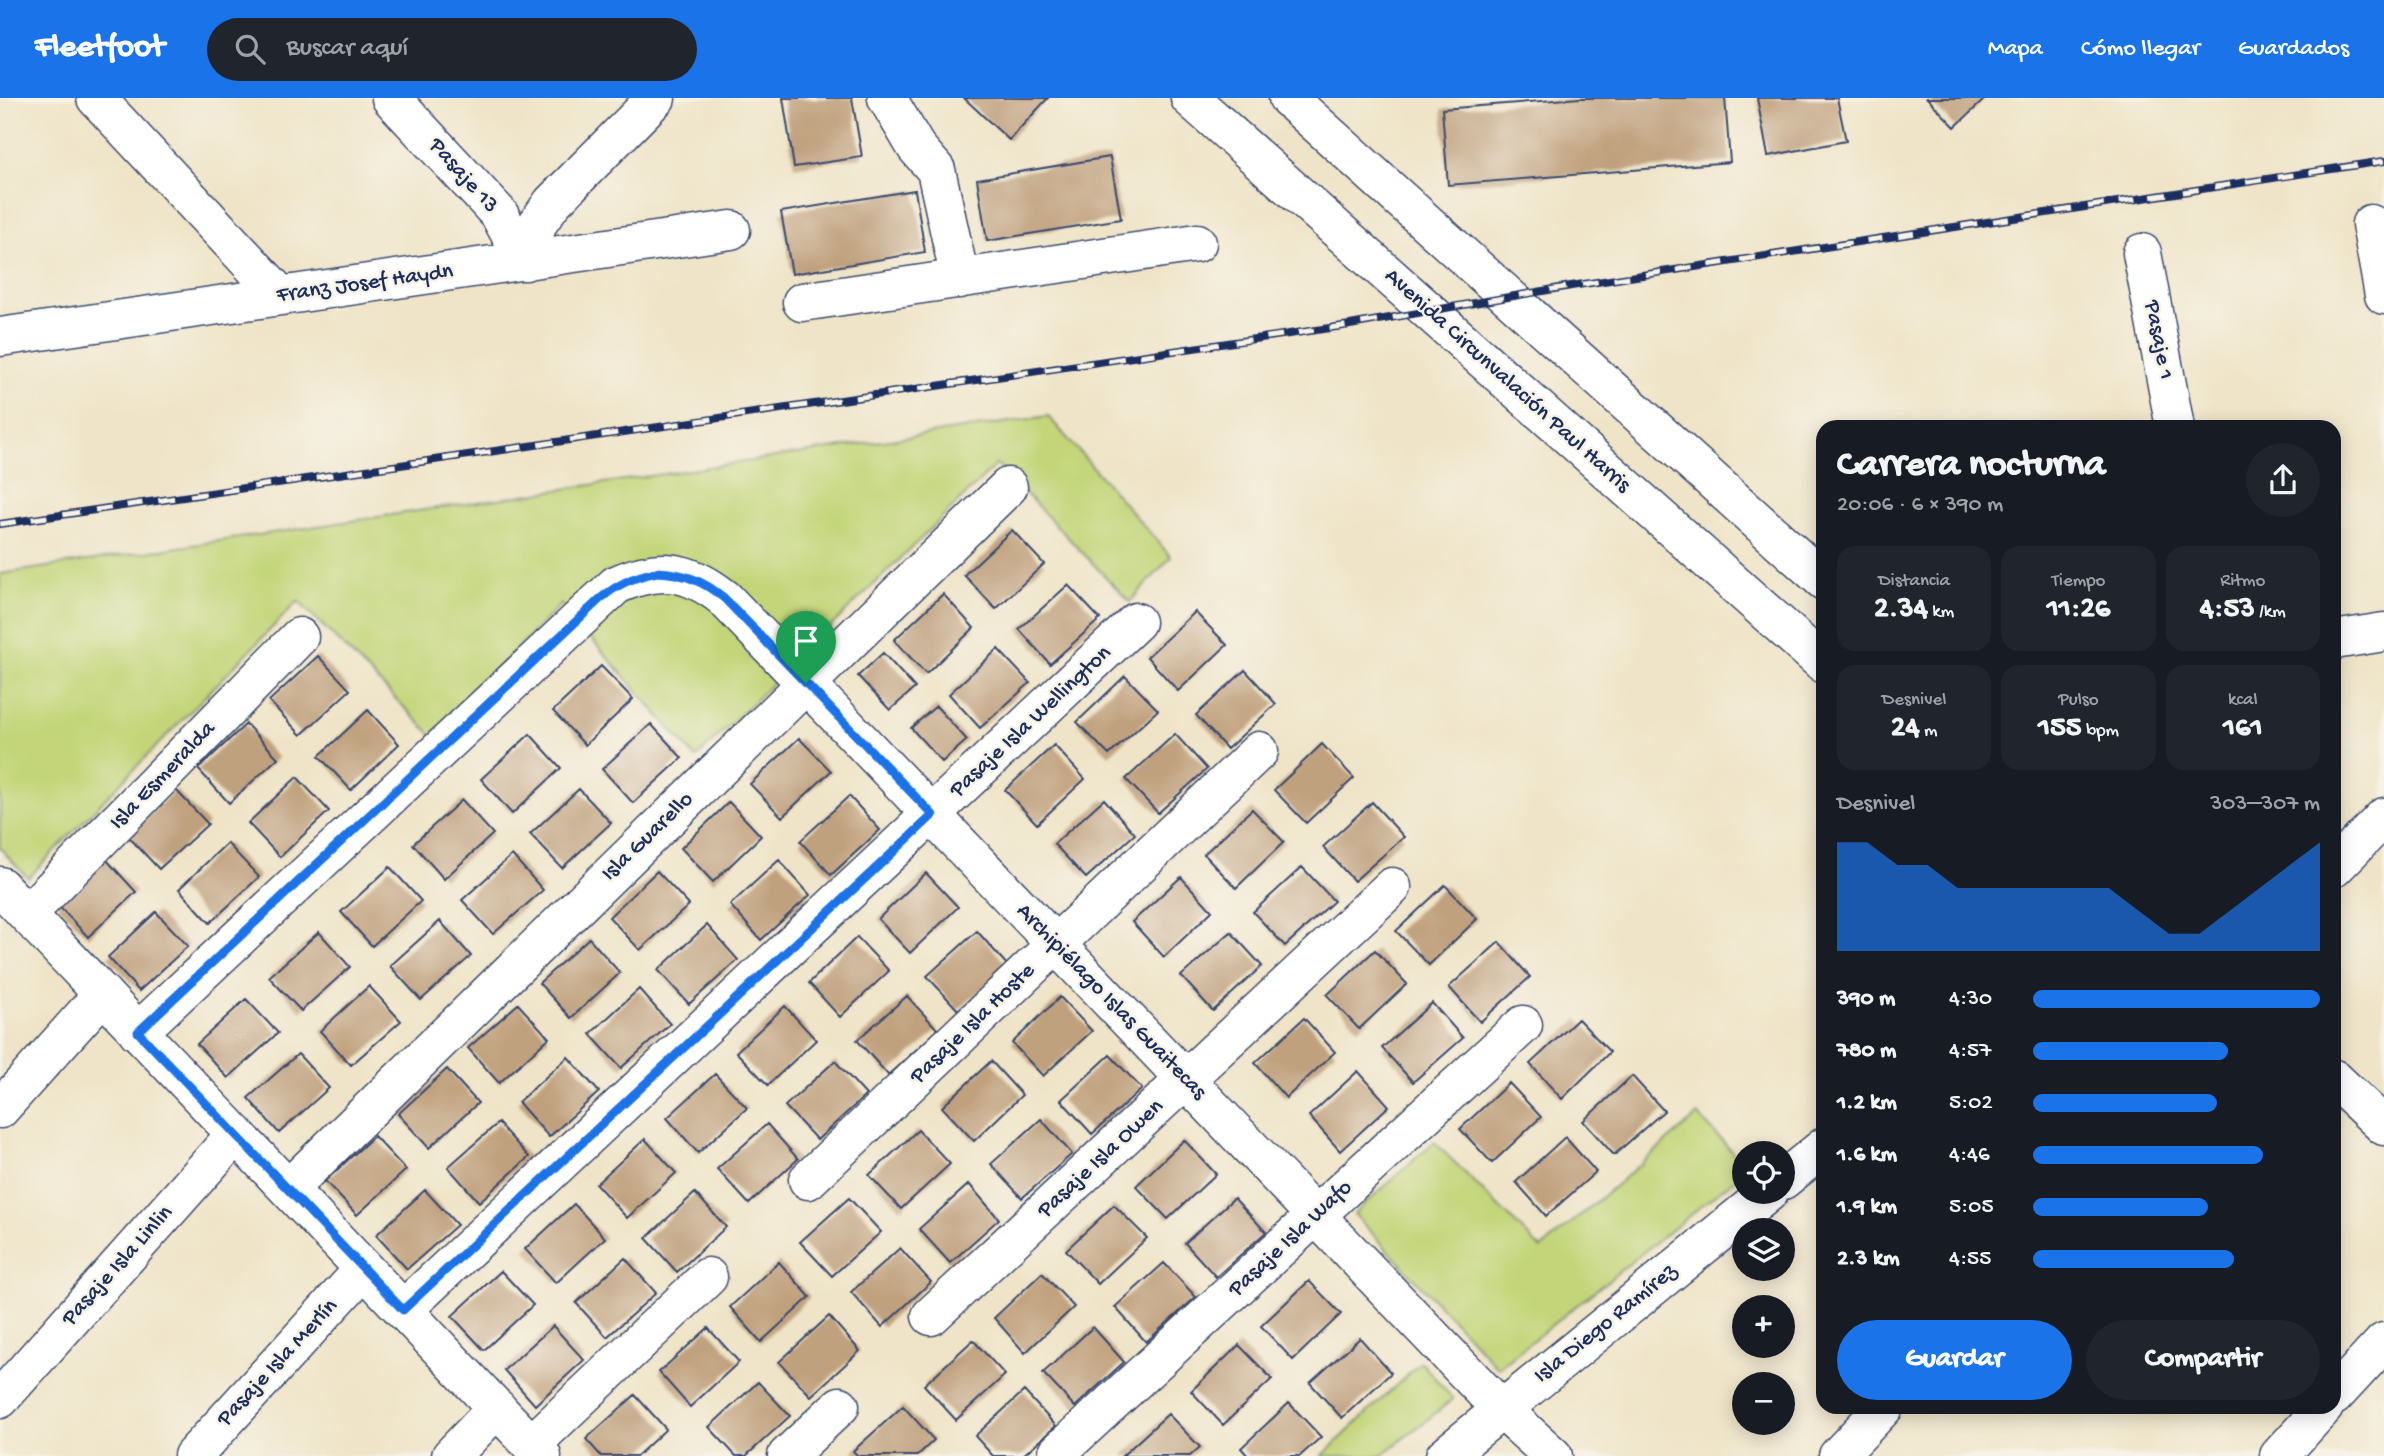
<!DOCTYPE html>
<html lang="es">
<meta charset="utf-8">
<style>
:root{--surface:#171b24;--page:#20242c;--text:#f1f3f6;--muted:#9ea1a6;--accent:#1a73e8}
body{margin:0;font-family:"Gochi Hand",sans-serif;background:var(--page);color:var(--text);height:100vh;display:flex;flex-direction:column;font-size:26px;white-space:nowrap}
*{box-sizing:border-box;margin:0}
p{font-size:23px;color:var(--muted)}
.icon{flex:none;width:38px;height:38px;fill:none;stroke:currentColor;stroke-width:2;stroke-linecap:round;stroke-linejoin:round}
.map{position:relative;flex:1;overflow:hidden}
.drawer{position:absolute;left:1816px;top:322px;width:525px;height:994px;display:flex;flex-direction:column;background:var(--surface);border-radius:21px;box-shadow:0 4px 18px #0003}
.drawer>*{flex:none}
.buttons{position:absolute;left:1732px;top:1043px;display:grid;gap:14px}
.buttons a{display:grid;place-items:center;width:63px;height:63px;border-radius:50%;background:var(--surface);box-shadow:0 4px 18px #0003;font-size:35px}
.pin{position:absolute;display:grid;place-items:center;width:60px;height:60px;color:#fff;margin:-72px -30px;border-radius:50% 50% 50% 0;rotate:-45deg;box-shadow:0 0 7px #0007}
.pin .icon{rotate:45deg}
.round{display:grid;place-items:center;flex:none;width:74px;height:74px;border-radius:37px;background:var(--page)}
.head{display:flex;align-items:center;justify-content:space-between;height:119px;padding:0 21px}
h1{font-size:38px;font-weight:700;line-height:52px}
.stats{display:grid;grid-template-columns:repeat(3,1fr);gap:10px;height:119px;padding:7px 21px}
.stats div{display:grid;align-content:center;border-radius:18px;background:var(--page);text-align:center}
.stats b{font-size:30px;font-weight:700}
.stats small{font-size:19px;font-weight:400}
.stats p{font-size:19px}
.chart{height:196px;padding:14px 21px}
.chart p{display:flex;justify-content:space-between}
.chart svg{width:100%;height:126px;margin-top:7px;fill:var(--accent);opacity:.7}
.action{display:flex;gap:14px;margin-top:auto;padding:14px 21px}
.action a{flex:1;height:80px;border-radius:42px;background:var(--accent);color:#fff;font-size:28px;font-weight:700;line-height:80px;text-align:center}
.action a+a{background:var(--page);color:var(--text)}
ul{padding:0 21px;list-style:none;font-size:23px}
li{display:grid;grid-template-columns:112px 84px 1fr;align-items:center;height:52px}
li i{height:18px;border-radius:9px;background:var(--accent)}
header{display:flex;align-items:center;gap:42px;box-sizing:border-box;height:98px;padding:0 35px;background:var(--accent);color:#fff}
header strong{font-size:33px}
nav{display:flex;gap:38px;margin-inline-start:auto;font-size:24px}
.search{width:490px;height:63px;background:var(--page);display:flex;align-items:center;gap:18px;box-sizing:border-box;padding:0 24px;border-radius:38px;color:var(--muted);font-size:26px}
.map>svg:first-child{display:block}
.green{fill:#c3d578;stroke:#6f826b;stroke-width:2}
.building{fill:#c0a17e}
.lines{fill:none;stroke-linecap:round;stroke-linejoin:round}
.minor-casing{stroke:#3b4a6e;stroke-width:41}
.major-casing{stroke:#3b4a6e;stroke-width:41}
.minor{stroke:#fff;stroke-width:38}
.major{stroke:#fff;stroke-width:38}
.rail-casing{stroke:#1b2f5e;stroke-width:8}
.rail{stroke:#f7f3e8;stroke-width:5;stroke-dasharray:16;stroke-linecap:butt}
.route-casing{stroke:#fff;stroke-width:14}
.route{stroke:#1a73e8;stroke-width:9}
.labels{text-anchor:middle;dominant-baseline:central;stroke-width:5;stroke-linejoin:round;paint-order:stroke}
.street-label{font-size:23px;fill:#1b2f5e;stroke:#f7f3e8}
</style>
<header>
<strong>Fleetfoot</strong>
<div class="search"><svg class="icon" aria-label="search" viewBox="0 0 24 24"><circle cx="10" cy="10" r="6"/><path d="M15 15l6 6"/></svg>Buscar aquí</div>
<nav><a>Mapa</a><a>Cómo llegar</a><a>Guardados</a></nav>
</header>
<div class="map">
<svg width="2384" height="1358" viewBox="0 0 2384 1358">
<rect width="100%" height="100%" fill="#f7f3e8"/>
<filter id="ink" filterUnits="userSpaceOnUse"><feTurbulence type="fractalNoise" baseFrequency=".0143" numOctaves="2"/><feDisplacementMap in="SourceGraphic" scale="14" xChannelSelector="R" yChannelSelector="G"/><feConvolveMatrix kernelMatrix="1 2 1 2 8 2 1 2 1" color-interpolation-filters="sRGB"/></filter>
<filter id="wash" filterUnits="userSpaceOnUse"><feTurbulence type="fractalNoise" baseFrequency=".00686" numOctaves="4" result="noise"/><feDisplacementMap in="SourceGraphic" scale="28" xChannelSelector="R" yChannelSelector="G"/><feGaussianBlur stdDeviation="1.57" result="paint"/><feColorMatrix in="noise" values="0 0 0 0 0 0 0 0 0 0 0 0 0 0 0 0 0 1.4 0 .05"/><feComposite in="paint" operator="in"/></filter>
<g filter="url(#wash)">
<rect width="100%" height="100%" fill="#efe4c7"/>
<path class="green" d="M1048 318 1171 459 1130 504 997 366 696 660 561 506 432 637 298 503 28 780 0 750V476Z
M1698 1017 1745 1068V1073L1498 1270 1354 1116 1434 1044 1541 1151Z
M1421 1264 1453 1301 1381 1358H1322Z"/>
<g id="blocks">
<path class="building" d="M783 0H852L862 59 794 69Z
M964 0H1048L1009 42Z
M1580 0H1725L1730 64 1448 87 1442 11Z
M1757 0H1837L1846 43 1768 58Z
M1927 0H1986L1955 29Z
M1110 59 1121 121 987 143 977 81Z
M915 92 925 154 792 176 781 114Z
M1012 432 1044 466 996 511 964 477Z
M1068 487 1100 521 1050 566 1019 531Z
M943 496 974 530 926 576 894 542Z
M1195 514 1227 547 1178 593 1147 559Z
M998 551 1030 585 980 630 949 596Z
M883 555 915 590 890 612 858 578Z
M318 558 350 592 301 637 269 603Z
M601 568 633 601 585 647 553 613Z
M1245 572 1276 606 1227 651 1196 617Z
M1125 578 1158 612 1109 657 1077 624Z
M936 608 967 642 942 664 911 630Z
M368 612 399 646 351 692 319 658Z
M246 626 278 660 229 705 198 671Z
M651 626 682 660 633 705 602 671Z
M530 636 561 670 512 716 481 681Z
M1175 636 1207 671 1158 715 1126 681Z
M799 640 831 673 782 719 750 686Z
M1322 646 1354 680 1306 725 1274 692Z
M1054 647 1085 681 1037 726 1005 692Z
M297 679 329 713 280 759 248 725Z
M579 691 611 725 562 770 530 736Z
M176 692 208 726 159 771 127 737Z
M849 698 880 732 831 777 800 743Z
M1104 701 1135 736 1086 780 1054 746Z
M462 702 493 736 444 781 413 746Z
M729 704 761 738 713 784 681 750Z
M1372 704 1404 739 1354 783 1323 749Z
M1252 711 1284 744 1236 790 1204 756Z
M227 745 259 779 210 825 179 791Z
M512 757 543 792 493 836 462 802Z
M105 760 136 794 88 839 56 805Z
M779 762 810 797 761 842 730 807Z
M390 769 421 803 372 848 341 814Z
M1302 769 1334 803 1285 848 1253 814Z
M657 773 689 807 640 852 609 819Z
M926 775 958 809 910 855 878 821Z
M1181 779 1212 813 1164 859 1132 824Z
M1445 787 1477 821 1429 867 1396 833Z
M156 814 188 848 139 893 108 859Z
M440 823 471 858 421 902 390 868Z
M707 827 738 862 689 906 658 872Z
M977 833 1008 868 958 912 927 878Z
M319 834 350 869 301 913 269 879Z
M1231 834 1262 868 1213 913 1181 878Z
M857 839 889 873 840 919 809 885Z
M589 840 620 875 571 920 539 885Z
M1499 844 1530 879 1480 924 1449 889Z
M1375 852 1407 886 1359 931 1327 897Z
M369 888 401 923 351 967 320 933Z
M639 891 670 926 621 970 590 936Z
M907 898 938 932 888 977 857 942Z
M1060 899 1092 933 1043 978 1012 945Z
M246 901 278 935 228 980 197 946Z
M1432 905 1463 940 1413 984 1382 950Z
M518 906 549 940 499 985 468 950Z
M785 908 816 942 768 987 736 954Z
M1304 920 1335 954 1286 1000 1255 965Z
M1578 921 1610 954 1562 1001 1530 966Z
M298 956 329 990 279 1035 248 1000Z
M1110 957 1142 991 1092 1036 1061 1002Z
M568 959 599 994 549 1039 518 1004Z
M835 963 866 997 817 1042 785 1008Z
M991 963 1022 997 974 1043 942 1009Z
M447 971 478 1005 429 1050 398 1016Z
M1358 973 1389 1008 1340 1053 1309 1018Z
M715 976 747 1010 698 1055 667 1020Z
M1632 978 1664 1013 1614 1057 1583 1023Z
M1509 985 1541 1019 1492 1065 1460 1031Z
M1041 1021 1072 1056 1022 1100 991 1066Z
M498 1025 529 1059 479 1104 448 1069Z
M767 1026 798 1061 749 1106 717 1071Z
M918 1032 950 1066 901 1111 869 1077Z
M374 1038 406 1072 357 1117 325 1083Z
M1565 1039 1596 1074 1546 1118 1516 1084Z
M645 1041 676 1075 627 1120 596 1086Z
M1184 1042 1216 1076 1168 1121 1136 1088Z
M969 1086 999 1121 950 1165 919 1131Z
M425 1092 457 1127 407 1171 376 1137Z
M695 1095 726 1129 677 1174 646 1140Z
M849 1100 881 1134 832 1178 800 1144Z
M1234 1100 1266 1134 1216 1179 1185 1145Z
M574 1106 605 1140 556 1185 525 1151Z
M1114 1107 1147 1140 1098 1186 1066 1152Z
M900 1150 931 1184 882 1229 851 1194Z
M625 1160 656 1195 607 1239 576 1205Z
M779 1164 810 1199 761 1244 730 1209Z
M1164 1165 1196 1199 1146 1244 1115 1209Z
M501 1173 533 1207 484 1252 452 1218Z
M1042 1175 1074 1209 1025 1255 994 1220Z
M1309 1183 1341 1216 1293 1262 1261 1228Z
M829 1218 860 1253 811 1298 779 1264Z
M553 1228 584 1262 535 1307 504 1272Z
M1093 1229 1124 1264 1075 1309 1043 1275Z
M708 1230 739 1264 690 1309 659 1274Z
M1360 1240 1391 1275 1342 1320 1310 1285Z
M973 1242 1005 1277 956 1322 924 1287Z
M1239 1247 1272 1281 1223 1327 1191 1293Z
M758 1284 790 1318 746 1358H736L709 1329Z
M1024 1293 1056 1328 1022 1358H993L975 1338Z
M635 1297 666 1331 637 1358H601L586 1341Z
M1289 1305 1321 1339 1300 1358H1248L1241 1350Z
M903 1308 934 1342 917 1358H858L853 1353Z
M1168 1316 1200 1349 1190 1358H1122Z"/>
</g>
</g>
<g filter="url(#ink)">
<use href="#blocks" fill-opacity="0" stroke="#3b4a6e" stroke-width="2"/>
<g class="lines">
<g class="minor-casing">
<path id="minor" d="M96 0 281 198
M391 0 499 116 525 163
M887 0 916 49 936 72 960 181
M2371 126 2384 197
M2142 155 2175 329
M525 163 538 125 552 105 656 0
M802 204 1197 145
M0 239 731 132
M2334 542 2384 534
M2334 770 2384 719
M0 788 542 1358
M27 816 299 539
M138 934 616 487C658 468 688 471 724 500L1501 1311 1553 1358
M0 1011 103 896
M808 1082 1259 653
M1783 1082 1824 1049
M288 1091 1008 389
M403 1212 1136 524
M931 1218 1392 789
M2334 1298 2384 1244
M0 1301 236 1036
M531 1347 708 1179
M1058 1354 1523 927
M193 1358 364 1171
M451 1358 497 1310
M787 1358 840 1308
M1445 1358 1769 1094
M1838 1358 1884 1309
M2279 1358 2324 1309"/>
</g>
<g class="major-casing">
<path id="major" d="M1190 0 1824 566
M1288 0 1824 483
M2334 981 2384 1028"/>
</g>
<use href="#minor" class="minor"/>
<use href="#major" class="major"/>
<g class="rail-casing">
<path id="rail" d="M0 426 1350 227 1571 188 2384 63"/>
</g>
<use href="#rail" class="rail"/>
</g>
</g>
<g class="lines" filter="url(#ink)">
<g class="route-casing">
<path id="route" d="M657 474C684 475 703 483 724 500L933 717 403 1212 138 934 600 501C618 486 633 479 657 474Z"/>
</g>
<use href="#route" class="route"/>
</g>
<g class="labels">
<g class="street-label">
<text transform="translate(463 78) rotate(48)">Pasaje 13</text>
<text transform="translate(365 186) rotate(-8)">Franz Josef Haydn</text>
<text transform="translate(2158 242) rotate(79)">Pasaje 1</text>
<text transform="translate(1507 283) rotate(42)">Avenida Circunvalación Paul Harris</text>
<text transform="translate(1031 624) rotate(-43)">Pasaje Isla Wellington</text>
<text transform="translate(163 678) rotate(-46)">Isla Esmeralda</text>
<text transform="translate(648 739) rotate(-44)">Isla Guarello</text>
<text transform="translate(1111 904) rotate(46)">Archipiélago Islas Guaitecas</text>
<text transform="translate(973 926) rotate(-44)">Pasaje Isla Hoste</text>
<text transform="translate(1101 1061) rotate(-43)">Pasaje Isla Owen</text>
<text transform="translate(1291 1141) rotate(-43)">Pasaje Isla Wafo</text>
<text transform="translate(118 1168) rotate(-48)">Pasaje Isla Linlin</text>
<text transform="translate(1606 1226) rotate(-39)">Isla Diego Ramírez</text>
<text transform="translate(278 1265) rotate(-47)">Pasaje Isla Merlín</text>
</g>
</g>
</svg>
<div class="buttons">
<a><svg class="icon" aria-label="locate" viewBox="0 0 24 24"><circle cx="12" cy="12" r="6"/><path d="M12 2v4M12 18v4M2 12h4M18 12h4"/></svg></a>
<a><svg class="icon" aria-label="layers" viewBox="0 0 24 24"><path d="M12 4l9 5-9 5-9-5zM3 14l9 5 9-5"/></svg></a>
<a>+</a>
<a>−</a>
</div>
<div class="pin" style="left:806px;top:585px;background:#1e9e55"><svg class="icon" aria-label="arrive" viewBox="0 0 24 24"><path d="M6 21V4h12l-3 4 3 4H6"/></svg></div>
<section class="drawer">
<div class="head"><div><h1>Carrera nocturna</h1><p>20:06 · 6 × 390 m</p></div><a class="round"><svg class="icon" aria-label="share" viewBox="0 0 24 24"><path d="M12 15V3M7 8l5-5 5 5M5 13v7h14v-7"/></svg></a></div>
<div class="stats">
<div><p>Distancia</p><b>2.34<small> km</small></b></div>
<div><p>Tiempo</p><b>11:26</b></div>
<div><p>Ritmo</p><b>4:53<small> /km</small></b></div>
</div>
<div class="stats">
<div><p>Desnivel</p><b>24<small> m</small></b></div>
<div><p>Pulso</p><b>155<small> bpm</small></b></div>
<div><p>kcal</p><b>161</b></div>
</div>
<div class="chart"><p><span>Desnivel</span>303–307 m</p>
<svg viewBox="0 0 160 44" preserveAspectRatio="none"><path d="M0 44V6L10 6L20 14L30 14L40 22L50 22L60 22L70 22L80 22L90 22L100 30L110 38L120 38L130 30L140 22L150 14L160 6V44z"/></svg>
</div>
<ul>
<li><b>390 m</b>4:30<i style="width:100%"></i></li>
<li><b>780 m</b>4:57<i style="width:68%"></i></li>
<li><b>1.2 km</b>5:02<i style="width:64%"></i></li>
<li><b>1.6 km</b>4:46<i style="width:80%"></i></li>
<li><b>1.9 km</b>5:05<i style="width:61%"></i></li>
<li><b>2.3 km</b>4:55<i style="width:70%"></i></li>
</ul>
<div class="action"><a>Guardar</a><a>Compartir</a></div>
</section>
</div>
